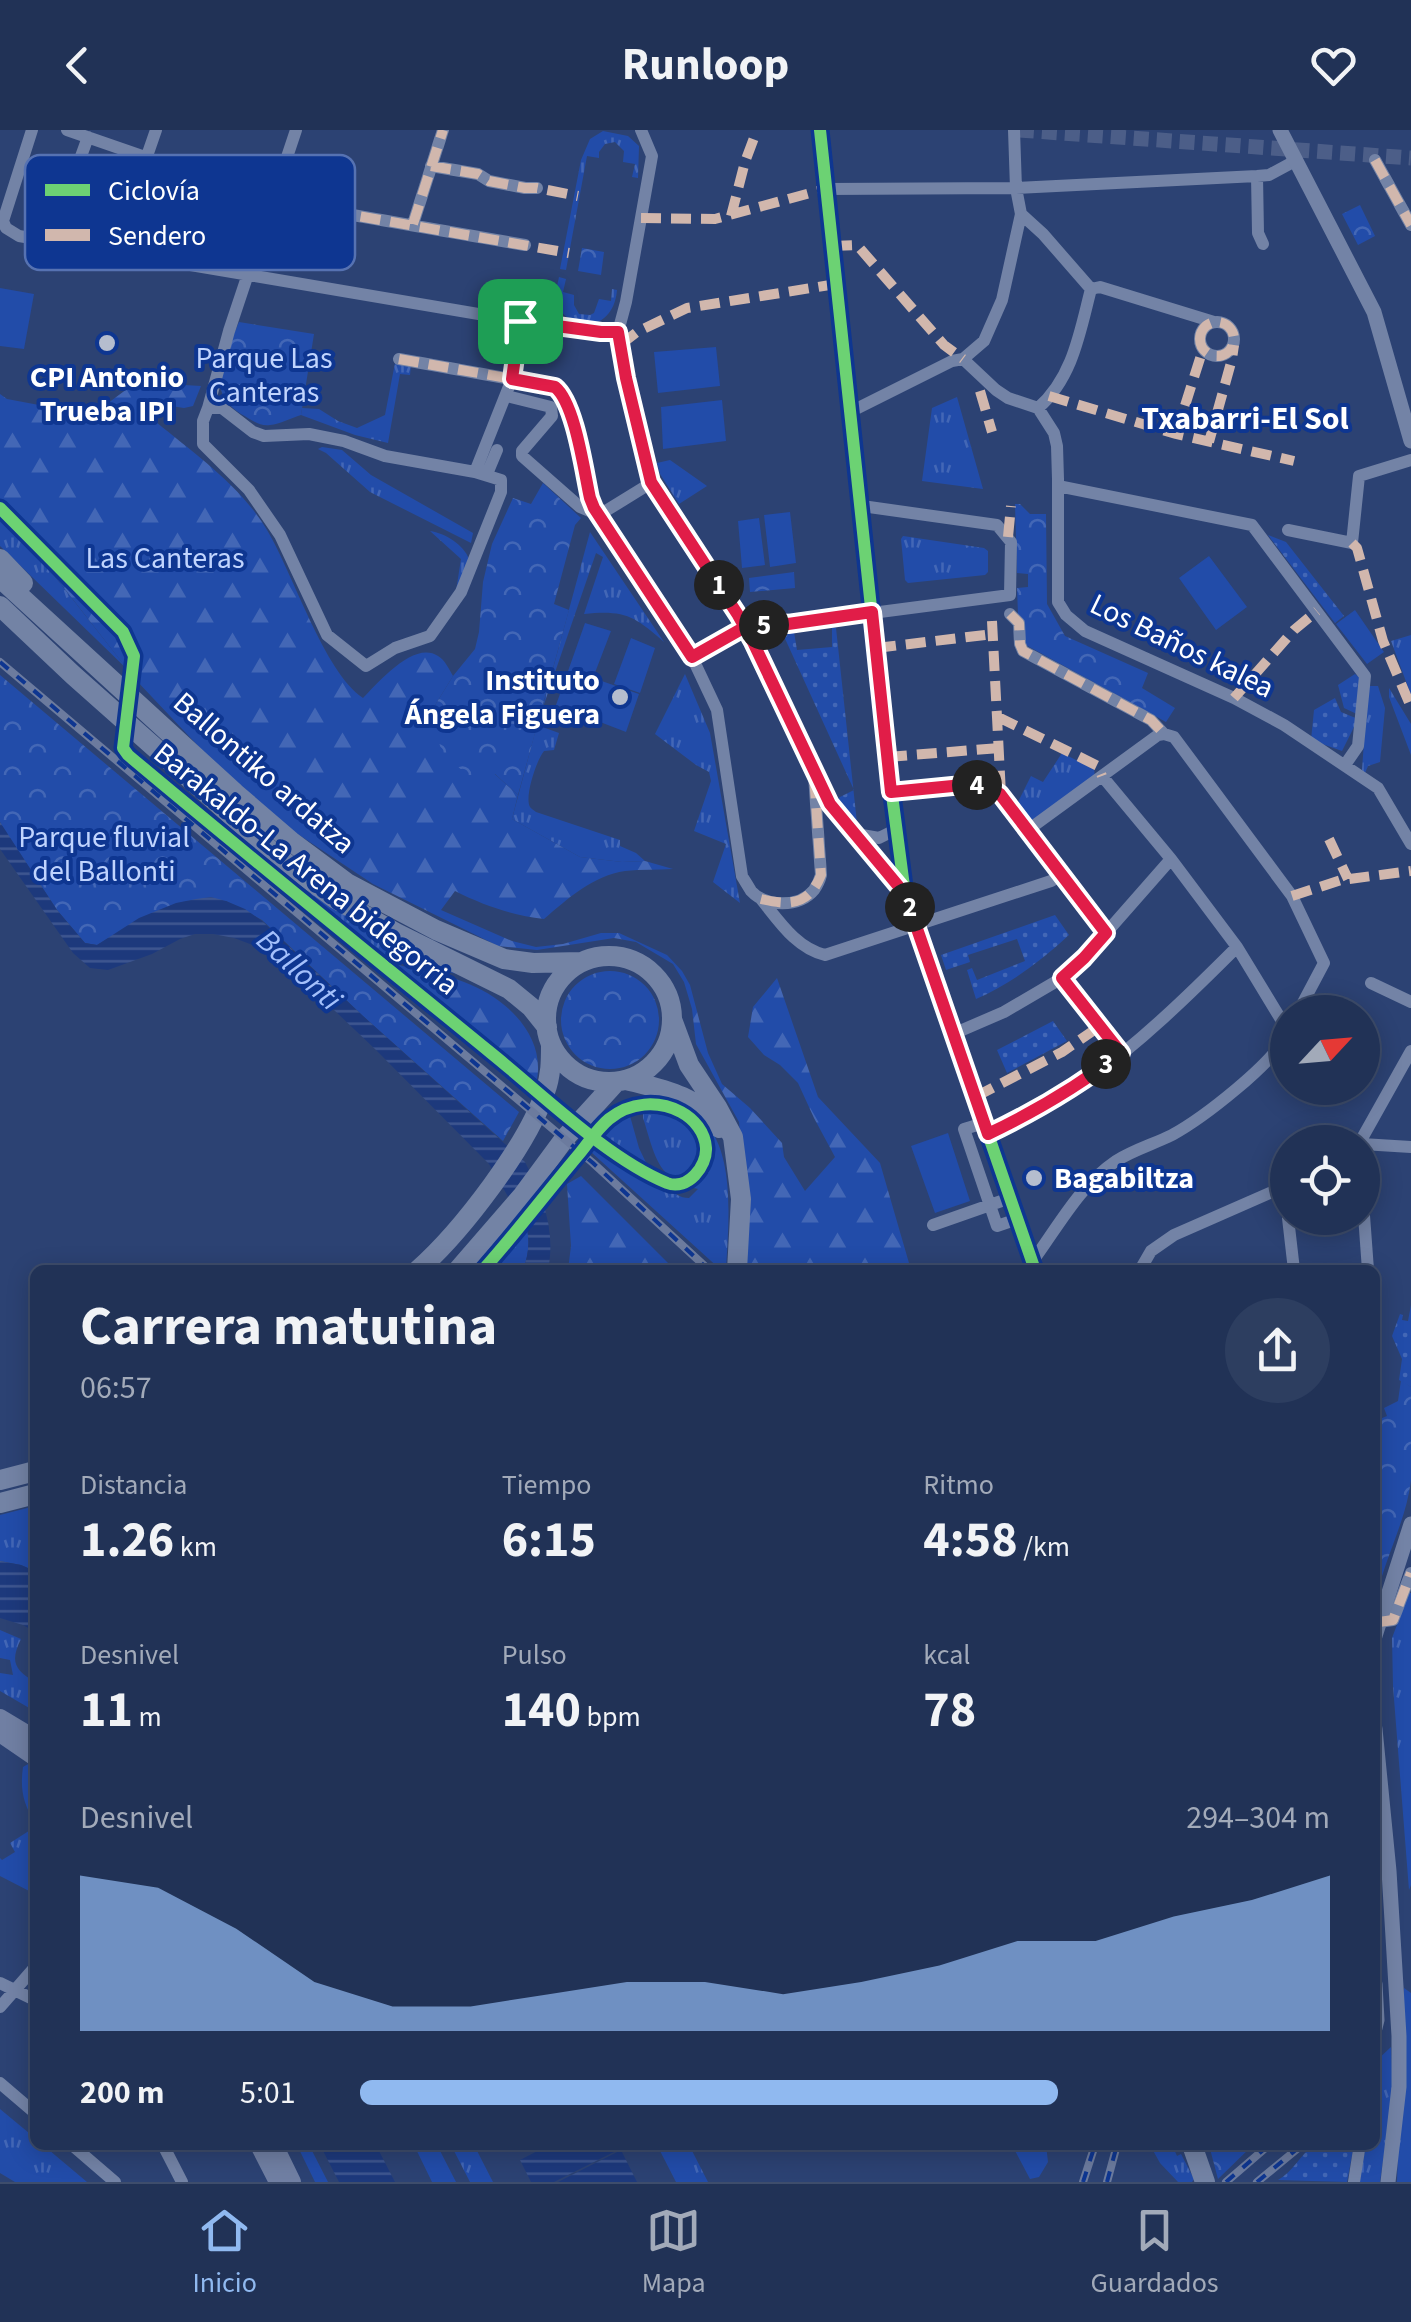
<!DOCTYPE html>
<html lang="es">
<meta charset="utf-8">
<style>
:root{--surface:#213256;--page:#2d3e60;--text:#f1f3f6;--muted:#a2aab9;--line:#3e4d6c;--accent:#90b9f0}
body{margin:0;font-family:"Source Sans 3",sans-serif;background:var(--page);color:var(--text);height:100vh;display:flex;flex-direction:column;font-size:38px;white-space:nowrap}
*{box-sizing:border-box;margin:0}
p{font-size:32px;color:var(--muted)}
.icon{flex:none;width:55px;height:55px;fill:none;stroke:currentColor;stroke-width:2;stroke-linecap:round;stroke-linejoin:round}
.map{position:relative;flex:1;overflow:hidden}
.drawer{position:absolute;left:30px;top:1135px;width:1350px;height:885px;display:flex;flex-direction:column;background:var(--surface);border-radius:15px;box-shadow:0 5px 25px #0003,0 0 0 2px var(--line)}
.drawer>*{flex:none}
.needle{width:65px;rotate:64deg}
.tools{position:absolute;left:1270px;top:865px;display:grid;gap:20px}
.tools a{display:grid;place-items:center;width:110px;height:110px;border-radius:50%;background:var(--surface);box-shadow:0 5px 25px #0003,0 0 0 2px var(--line);font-size:50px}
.pin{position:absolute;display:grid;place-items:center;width:85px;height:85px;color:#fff;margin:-42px;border-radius:20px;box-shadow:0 5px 15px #0006}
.km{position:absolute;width:50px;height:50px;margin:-25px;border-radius:50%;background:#222;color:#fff;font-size:28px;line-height:50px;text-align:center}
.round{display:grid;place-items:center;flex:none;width:105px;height:105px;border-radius:52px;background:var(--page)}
.summary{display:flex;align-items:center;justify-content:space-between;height:170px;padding:0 50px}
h1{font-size:55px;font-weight:700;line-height:75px}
.metrics{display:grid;grid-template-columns:repeat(3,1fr);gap:15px;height:170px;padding:10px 50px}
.metrics div{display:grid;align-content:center}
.metrics b{font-size:50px;font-weight:700}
.metrics small{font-size:28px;font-weight:400}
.metrics p{font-size:28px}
.chart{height:280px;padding:20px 50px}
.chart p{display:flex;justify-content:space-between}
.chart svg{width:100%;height:180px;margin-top:10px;fill:var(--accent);opacity:.7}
ul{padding:0 50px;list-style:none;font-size:32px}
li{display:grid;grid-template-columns:160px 120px 1fr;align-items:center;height:75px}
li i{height:25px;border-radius:12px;background:var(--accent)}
header{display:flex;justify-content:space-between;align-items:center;height:130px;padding:0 50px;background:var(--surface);font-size:45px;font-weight:700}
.tab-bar{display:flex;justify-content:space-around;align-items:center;height:140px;border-top:2px solid var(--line);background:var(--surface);font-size:28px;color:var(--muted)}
.tab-bar a{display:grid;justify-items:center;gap:5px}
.tab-bar .current{color:var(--accent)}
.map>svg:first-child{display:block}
.grass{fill:url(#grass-tufts)}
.forest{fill:url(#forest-firs)}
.park{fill:url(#park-crowns)}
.garden{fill:url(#garden-dots)}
.pitch{fill:#224ca9}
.water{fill:url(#water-rules)}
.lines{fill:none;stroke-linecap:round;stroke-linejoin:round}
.tertiary-tunnel{stroke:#4c5e88;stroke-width:15;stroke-dasharray:15 8;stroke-linecap:butt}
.minor{stroke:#7383a6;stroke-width:12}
.tertiary{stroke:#7383a6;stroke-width:15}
.secondary{stroke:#707fa3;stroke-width:18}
.primary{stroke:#7383a5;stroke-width:20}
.rail-casing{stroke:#6c7b9e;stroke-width:8}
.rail{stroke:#0e3691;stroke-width:4;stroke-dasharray:11;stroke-linecap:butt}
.quiet{stroke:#d1b7ad;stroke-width:10;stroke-dasharray:20 10;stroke-linecap:butt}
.cycleway-casing{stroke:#0e3691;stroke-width:19}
.cycleway{stroke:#6cd273;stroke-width:12}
.route-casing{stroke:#fff;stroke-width:20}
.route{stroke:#e11d48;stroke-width:12}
.poi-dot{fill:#b5bdce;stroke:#0e3691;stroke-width:4}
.labels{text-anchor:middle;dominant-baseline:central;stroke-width:8;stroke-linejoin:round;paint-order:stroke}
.park-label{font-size:30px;fill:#c0d4fe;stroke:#0e3691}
.poi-label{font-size:30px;font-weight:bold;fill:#fff;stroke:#0e3691}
.street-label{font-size:30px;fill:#fff;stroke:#0e3691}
.neighbourhood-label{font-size:32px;font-weight:bold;fill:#fff;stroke:#0e3691}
.water-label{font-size:32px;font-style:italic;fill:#a4c0fb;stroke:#0e3691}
.key{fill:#0e3691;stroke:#5672b2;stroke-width:2.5}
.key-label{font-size:28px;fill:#fff}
</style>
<header><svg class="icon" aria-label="back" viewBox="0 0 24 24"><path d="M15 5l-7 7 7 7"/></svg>Runloop<svg class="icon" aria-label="heart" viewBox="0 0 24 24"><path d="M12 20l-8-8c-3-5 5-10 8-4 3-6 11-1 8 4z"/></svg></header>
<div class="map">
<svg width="1411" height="2052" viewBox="0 0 1411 2052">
<defs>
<pattern id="grass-tufts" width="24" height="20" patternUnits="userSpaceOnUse" patternTransform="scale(2.5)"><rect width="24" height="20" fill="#224ca9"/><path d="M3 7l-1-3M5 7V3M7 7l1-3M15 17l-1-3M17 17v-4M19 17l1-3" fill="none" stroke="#4367b6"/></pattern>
<pattern id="forest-firs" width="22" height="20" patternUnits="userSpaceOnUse" patternTransform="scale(2.5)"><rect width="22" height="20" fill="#224ca9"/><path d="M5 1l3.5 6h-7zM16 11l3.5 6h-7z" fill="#4367b6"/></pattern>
<pattern id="park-crowns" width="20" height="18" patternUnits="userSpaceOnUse" patternTransform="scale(2.5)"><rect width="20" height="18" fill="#224ca9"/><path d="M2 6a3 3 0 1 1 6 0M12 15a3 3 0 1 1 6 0" fill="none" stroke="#4367b6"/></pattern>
<pattern id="garden-dots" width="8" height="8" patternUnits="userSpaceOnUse" patternTransform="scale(2.5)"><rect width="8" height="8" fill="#224ca9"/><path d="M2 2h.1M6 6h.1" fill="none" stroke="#4367b6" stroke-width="1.8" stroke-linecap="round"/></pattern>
<pattern id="water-rules" width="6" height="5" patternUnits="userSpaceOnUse" patternTransform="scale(2.5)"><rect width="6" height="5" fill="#1d397c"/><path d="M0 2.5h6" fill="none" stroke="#3f5790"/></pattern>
</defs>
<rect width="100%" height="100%" fill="#2c4273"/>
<path class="grass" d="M603 1 628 6 639 16 638 48 632 47 635 34 623 32 624 21 615 12 605 14 599 22V28L587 26 566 140 560 139 581 30 590 9Z
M559 147 566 149 563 162 574 165V175L579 184 590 185 594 183 599 169 611 171 612 159 617 160C613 209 557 201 556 164 556 158 558 153 559 147Z
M395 233 411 235 410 245 400 244 388 313 355 305 301 285 302 278 319 279 338 291 357 298 385 285Z
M957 267 983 359 922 351 932 278Z
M322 317 342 320 371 345 473 403 471 413 370 362 326 323 318 319Z
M670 330 707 356 679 374 660 344 657 333Z
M0 387 45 434 128 540 0 416Z
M430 401C445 403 464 415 469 429L456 461 461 429Z
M590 402 664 512C634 486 625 480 584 484L603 427 596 423 541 583Z
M903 406 984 418 988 421V442L985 445 908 453 905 450 901 409Z
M1411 505V565L1391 511Z
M685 544 710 603 740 773 713 752 726 714 694 701 711 651 709 642 696 635 655 604Z
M1368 556H1378L1385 578 1380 632 1368 636 1365 643 1362 640Z
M1389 558 1411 594V625L1389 567Z
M537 595 559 603 554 620 544 621C537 629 524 667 530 677 531 679 534 680 536 682L620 710V716L636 723 645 731 622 732 580 727 512 689Z
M1062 623 1094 639 1095 647 1030 696 1016 676 1031 646 1043 652Z
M278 742C337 781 398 815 463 845L407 833 385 825Z
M635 968C742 964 730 1066 726 1140H721L591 1022 595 1018C618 1034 641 1048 667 1059 676 1063 679 1068 689 1068L698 1059 686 1056C755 1017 658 927 595 999L590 995C604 982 617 975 635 968Z
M646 983C726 985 695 1063 668 1044 655 1036 648 1002 643 988V984Z
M630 986 639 1018 650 1041 604 1007 618 989Z
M35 1376V1398H32L35 1400V1441L21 1435 0 1431V1385Z
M1409 1463H1411V1755L1409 1760 1393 1556 1392 1508Z
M0 1500 21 1509C10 1531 14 1540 35 1552V1578L31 1579 0 1561V1543L13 1545 10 1530 0 1528Z
M35 1630V1692C23 1674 20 1659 23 1637Z
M35 1697V1764L0 1746V1728L2 1730 15 1722 10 1713Z
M1404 1858 1411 1863V2052H1397Z
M1391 1917 1393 1961 1380 2052H1359L1366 2015H1375V1932Z
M0 1979 35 2008V2015H43L87 2052H15L0 2043Z
M297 2015H309L328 2052H315Z
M414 2015H437L456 2052H432Z
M451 2015H474L493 2052H470Z
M657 2015H689L708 2052H676Z
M1046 2015 1048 2032 1039 2047 1030 2049 1012 2015Z
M1150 2015H1172L1177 2026 1181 2024 1194 2049 1192 2052H1178L1160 2033Z"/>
<path class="forest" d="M167 254 201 256 193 276 184 278 158 274 156 292C196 325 240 355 267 400 293 443 324 542 363 568 378 553 414 510 438 526 445 530 449 539 453 546L429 585 518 665 512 689 580 727 622 732 645 731 673 739C657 740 641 739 625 741 594 745 567 769 544 789 512 785 485 776 455 761L441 780 512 811 536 817 563 814 601 803H619L667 825 682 841 690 855 708 923 722 954 750 978 782 1013 784 1027 805 1061 835 1027 814 988 798 953 780 935 764 925 748 907 753 877 777 848 818 967 880 1033 911 1140H746L748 1099 739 992 696 914 692 879 684 852 673 834 636 812 614 808 537 820 498 816 373 754 254 675 135 549 0 376V264L7 269 92 285 131 256Z
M386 831C412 840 439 842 464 852 505 867 548 906 536 954Z
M581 1046 675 1140H568L571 1116 567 1054Z
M527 1099C530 1114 528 1126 523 1140H493Z"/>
<path class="park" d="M1360 75 1375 106 1358 115 1342 84Z
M582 118 604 122 601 145 578 141Z
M239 192 314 204 301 285C291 288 280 294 270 295 260 297 250 289 241 284 202 260 226 224 239 192Z
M543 353 581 388 575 395 554 474 569 480 518 665 495 644 470 647 443 624 429 585 453 546 475 519 479 502 483 452 492 414 513 368 531 374Z
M1015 374H1020L1030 384H1046L1047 474 1065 506 1148 543 1142 558 1175 578 1166 592 1024 514 1018 484 1017 458 1028 457V444L1017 443Z
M794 442 795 458 750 462 749 448Z
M0 545 519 982 503 1011 363 886 262 790 226 771 112 806 97 815 85 813 57 780 5 701 0 702 4 700 0 692Z
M561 890a49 49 0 1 1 98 0a49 49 0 1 1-98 0Z
M1401 1250 1411 1257C1411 1287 1411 1320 1411 1350 1406 1394 1381 1433 1375 1477V1291L1387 1286 1384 1278 1398 1271Z
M1209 2015H1253L1218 2049Z"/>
<path class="garden" d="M1268 405 1286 412 1344 486 1335 493Z
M832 498H836L857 693 838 668 854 660 782 502H794L797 520 832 517Z
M1355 544 1361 549 1359 585 1344 578 1338 555Z
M1335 568 1341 582 1358 589 1342 621 1311 610 1314 580Z
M1055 785 1069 805C1041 831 1012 853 976 869L967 840 972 838 977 850 1025 831 1017 809 968 825 970 832 946 840 941 825Z
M1053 891 1067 911 1007 943 997 920Z
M1411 1175V1257L1399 1250 1402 1229 1392 1206 1400 1184 1403 1185 1402 1190 1408 1191Z
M1314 2015H1354L1347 2052 1278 2050C1293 2042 1300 2025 1314 2015Z"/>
<path class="pitch" d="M0 158 34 164 24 219 0 216Z
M716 217 720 256 658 263 654 222Z
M722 270 726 311 663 319 661 277Z
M790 382 796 433 770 437 764 385Z
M759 388 765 435 742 438 738 391Z
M1209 426 1247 477 1216 500 1179 448Z
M1355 480 1384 522 1367 534 1336 494Z
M585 493 611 501 593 548 639 564 626 602 556 575Z
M631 508 655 518 640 563 614 554Z
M948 1003 970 1071 935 1083 911 1016Z"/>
<path class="water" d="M0 692 57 780 85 813 97 815 139 788 176 773 196 769 211 767 226 771 245 779 262 791 363 886 525 1032C543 1066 556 1101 548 1140H523C528 1126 530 1114 527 1099L489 1034 376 920 292 840 258 817 234 808 213 804H195L180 809 152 824 108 840 90 838 73 823 0 719Z
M0 1431 21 1435 35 1441V1502L23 1495 0 1488Z
M320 2015H376L395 2052H339Z
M549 2015H618L620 2019 554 2052H531L520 2030Z
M621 2020 637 2052H558Z"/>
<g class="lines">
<path class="tertiary-tunnel" d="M1019 0 1411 28"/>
<path class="minor" d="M32 0 3 91 6 98 19 106 520 191 601 203 618 202
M67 0 272 71 525 115
M641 0 652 26 626 172 618 202 625 248 651 353 753 512 829 674 905 764
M1375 30 1411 95
M431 36 478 44 489 51 525 58H537
M1257 46 1258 103 1263 114
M825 59 1016 58 1257 46 1269 45 1295 31
M1021 84 1043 104 1091 159
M413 94 443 0
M50 112 88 7
M113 124 156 0
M1091 159 1100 157 1214 192
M1200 209a17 17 0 1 1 34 0a17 17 0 1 1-34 0Z
M399 229 555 257C575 273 584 341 590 368L594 378 692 527 717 580 742 746C743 748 750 759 751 761 766 777 799 778 814 760 816 757 820 749 821 745L814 645
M963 229 996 260 1008 268 1038 278 1054 303 1057 316 1058 349V472L1066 485 1085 501 1234 568 1284 595 1378 658 1411 714
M507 266 551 277 552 286 522 321V326L580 377 599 385
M208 278H222L253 302 264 306 309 304 344 311 385 326 475 342 501 350V362L461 462 430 506 395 518 366 536 327 505 280 405 249 360 203 314V291Z
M208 278 229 201 296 0
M1038 278C1073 248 1080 201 1091 159
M850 282 952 231 963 229 984 211 1002 170 1021 84 1016 58 1014 0
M475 342 512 249 520 191
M487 344 497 320
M1058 356 1252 395 1365 546 1358 616 1345 635
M599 385 651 353
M1288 400 1352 413 1359 346 1411 330
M1010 484 1019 493 1020 514 1023 521 1151 590 1164 604 1174 607 1292 766 1324 833 1298 882
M692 527C722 509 751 489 788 494L1010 465 1011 412 997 395 862 376
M1102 646 1171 729 1237 817 1288 901
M891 662 973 654 988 656 1001 664 1106 803
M1028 700 1158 605 1164 604
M856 704 879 708 895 700
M761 769C779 791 796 818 825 825L1051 751 1061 745
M1062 848 1121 923
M1371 853 1411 872
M953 904 1004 882 1062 848 1084 828 1171 729
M984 993 964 999 997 1096 1018 1089
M988 1004C1021 988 1054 973 1085 952 1140 913 1190 864 1237 817
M1360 1012 1411 921
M1362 1014 1411 1017
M1284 1057 1288 1082
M1362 1058 1368 1140
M1288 1088 1294 1140
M933 1095 1010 1068
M1032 1132C1058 1097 1079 1056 1116 1031 1133 1020 1154 1014 1172 1005 1203 988 1273 934 1288 903
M1140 1140 1151 1121 1174 1105 1288 1055
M1379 1492 1393 1490 1411 1443
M0 1853 35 1870
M0 1877 35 1837
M0 1953 35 1983
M72 2015 115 2052
M163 2015 182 2052
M1354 2052 1359 2020"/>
<path class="tertiary" d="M820 0 887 627 905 764 1035 1140
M1280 0 1374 182 1411 311
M1375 1506 1411 1394
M1375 1599 1389 1741 1399 1906V1957L1388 2052
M1375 1854 1377 1890 1375 1898"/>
<path class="secondary" d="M0 1588 35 1609
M0 1603 35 1627
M259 2015 278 2052
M274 2015 292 2052"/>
<path class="primary" d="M0 429 23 453
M0 448 235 663 292 712 347 753 436 800 504 829 533 833 582 832
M0 476 73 545 278 727 334 768 396 803 509 859 531 877 547 897
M546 889a63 63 0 1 1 126 0a63 63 0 1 1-126 0Z
M673 892 689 935 717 977 733 1007 741 1069 737 1140
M626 950C662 959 698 965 719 998
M418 1140C461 1102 528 1015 545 962 551 946 551 931 551 915
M458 1140 523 1065 565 1008 616 952
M0 1350 35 1341
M0 1373 35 1364
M1192 2015 1205 2052"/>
<g class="rail-casing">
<path id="rail" d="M0 532 593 1033 709 1140
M1083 2052 1095 2015
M1107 2052 1117 2015
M1226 2052 1269 2015
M1257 2052 1302 2015"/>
</g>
<use href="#rail" class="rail"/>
<path class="quiet" d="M1375 30 1411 95
M431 36 478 44 489 51 525 58H537L578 66
M272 71 569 123
M731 86 745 32 757 0
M641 88 715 89 825 59
M413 94 443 0
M832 116 857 115 944 215 963 229
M1200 209a17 17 0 1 1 34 0a17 17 0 1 1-34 0Z
M620 215 637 202 687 178 836 154
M399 229 512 249
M980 261 992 302
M1049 266 1176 304 1294 331
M1176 304 1203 219
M1209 312 1232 229 1234 215
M1008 407 1011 376
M1352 413 1357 418 1383 511 1411 577
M1010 484 1019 493 1020 514 1023 521 1151 590 1164 604
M992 491 1001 664
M876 518 993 504
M1234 568 1294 500 1317 481
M998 587 1098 636 1102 646
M887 627 999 618
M1329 709 1348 749
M1292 766 1341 750 1411 741
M761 769C790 776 809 775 821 745L814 645
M975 967 1062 922 1100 896
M1379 1492 1393 1490 1411 1443"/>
<g class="cycleway-casing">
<path id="cycleway" d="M820 0 887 627 905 764 1035 1140
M0 378 123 502 134 526 123 618 128 625C248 726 370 824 491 923 542 964 608 1029 667 1053 688 1061 707 1036 706 1018 705 1002 694 989 681 982 658 970 630 972 609 989 598 998 589 1012 580 1023 547 1062 517 1102 483 1140"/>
</g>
<use href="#cycleway" class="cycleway"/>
</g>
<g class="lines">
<g class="route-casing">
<path id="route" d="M520 191 601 202H618L626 248 651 352 738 485 753 512 830 674 905 764 988 1004C1036 981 1079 956 1121 923L1062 848 1084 828 1106 803 1000 664 988 656 973 654 891 662 872 482 788 494 772 492 757 497H745L692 527 594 378 590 368C584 341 575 273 555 257L512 249 520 191"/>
</g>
<use href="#route" class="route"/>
</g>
<g class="poi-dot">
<circle cx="107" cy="213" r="10"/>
<circle cx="620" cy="567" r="10"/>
<circle cx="1034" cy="1048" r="10"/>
</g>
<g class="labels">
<g class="park-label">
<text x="264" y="228">Parque Las<tspan x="264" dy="34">Canteras</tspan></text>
<text x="165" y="428">Las Canteras</text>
<text x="104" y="707">Parque fluvial<tspan x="104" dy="34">del Ballonti</tspan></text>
</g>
<g class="poi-label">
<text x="107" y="247">CPI Antonio<tspan x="107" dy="34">Trueba IPI</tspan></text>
<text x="600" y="550" text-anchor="end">Instituto<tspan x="600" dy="34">Ángela Figuera</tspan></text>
<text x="1054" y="1048" text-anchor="start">Bagabiltza</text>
</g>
<g class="street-label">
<text transform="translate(1182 516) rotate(26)">Los Baños kalea</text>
<text transform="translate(264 643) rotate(41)">Ballontiko ardatza</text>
<text transform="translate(306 739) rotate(39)">Barakaldo-La Arena bidegorria</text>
</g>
<g class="neighbourhood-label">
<text x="1245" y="289">Txabarri-El Sol</text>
</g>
<g class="water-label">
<text transform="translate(299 840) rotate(43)">Ballonti</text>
</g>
</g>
<rect x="25" y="25" width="330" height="115" rx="15" class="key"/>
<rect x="45" y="54" width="45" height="12" fill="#6cd273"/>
<rect x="45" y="99" width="45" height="12" fill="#d1b7ad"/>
<g class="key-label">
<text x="108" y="70">Ciclovía</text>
<text x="108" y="115">Sendero</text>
</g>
</svg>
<div class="tools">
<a><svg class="needle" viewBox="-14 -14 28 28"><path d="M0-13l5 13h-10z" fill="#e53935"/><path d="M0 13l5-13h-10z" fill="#a2aab9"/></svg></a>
<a><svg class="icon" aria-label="locate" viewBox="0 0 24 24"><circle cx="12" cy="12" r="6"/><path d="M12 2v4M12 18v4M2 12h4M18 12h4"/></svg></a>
</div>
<div class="pin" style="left:520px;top:191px;background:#1e9e55"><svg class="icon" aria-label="arrive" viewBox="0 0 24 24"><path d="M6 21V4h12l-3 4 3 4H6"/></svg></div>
<b class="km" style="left:719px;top:455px">1</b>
<b class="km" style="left:910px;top:777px">2</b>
<b class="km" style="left:1106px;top:934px">3</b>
<b class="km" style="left:977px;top:655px">4</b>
<b class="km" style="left:764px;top:495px">5</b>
<section class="drawer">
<div class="summary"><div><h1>Carrera matutina</h1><p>06:57</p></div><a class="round"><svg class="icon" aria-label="share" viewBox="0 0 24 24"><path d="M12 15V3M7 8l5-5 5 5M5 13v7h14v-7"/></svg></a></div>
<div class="metrics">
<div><p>Distancia</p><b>1.26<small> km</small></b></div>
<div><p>Tiempo</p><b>6:15</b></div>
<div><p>Ritmo</p><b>4:58<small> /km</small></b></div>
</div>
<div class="metrics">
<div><p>Desnivel</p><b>11<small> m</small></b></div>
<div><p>Pulso</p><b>140<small> bpm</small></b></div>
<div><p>kcal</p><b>78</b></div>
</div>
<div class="chart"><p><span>Desnivel</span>294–304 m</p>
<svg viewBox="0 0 160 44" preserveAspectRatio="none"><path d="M0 44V6L10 9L20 19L30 32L40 38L50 38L60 35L70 32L80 32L90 35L100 32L110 28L120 22L130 22L140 16L150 12L160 6V44z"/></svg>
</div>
<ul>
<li><b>200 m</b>5:01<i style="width:72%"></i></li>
</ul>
</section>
</div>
<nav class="tab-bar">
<a class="current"><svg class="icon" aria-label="home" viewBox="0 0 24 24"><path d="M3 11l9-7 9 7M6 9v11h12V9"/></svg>Inicio</a>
<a><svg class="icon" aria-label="map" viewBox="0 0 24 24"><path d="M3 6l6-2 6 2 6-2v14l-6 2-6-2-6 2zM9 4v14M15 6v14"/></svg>Mapa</a>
<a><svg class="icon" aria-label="saved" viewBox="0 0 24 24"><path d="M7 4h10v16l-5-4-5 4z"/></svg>Guardados</a>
</nav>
